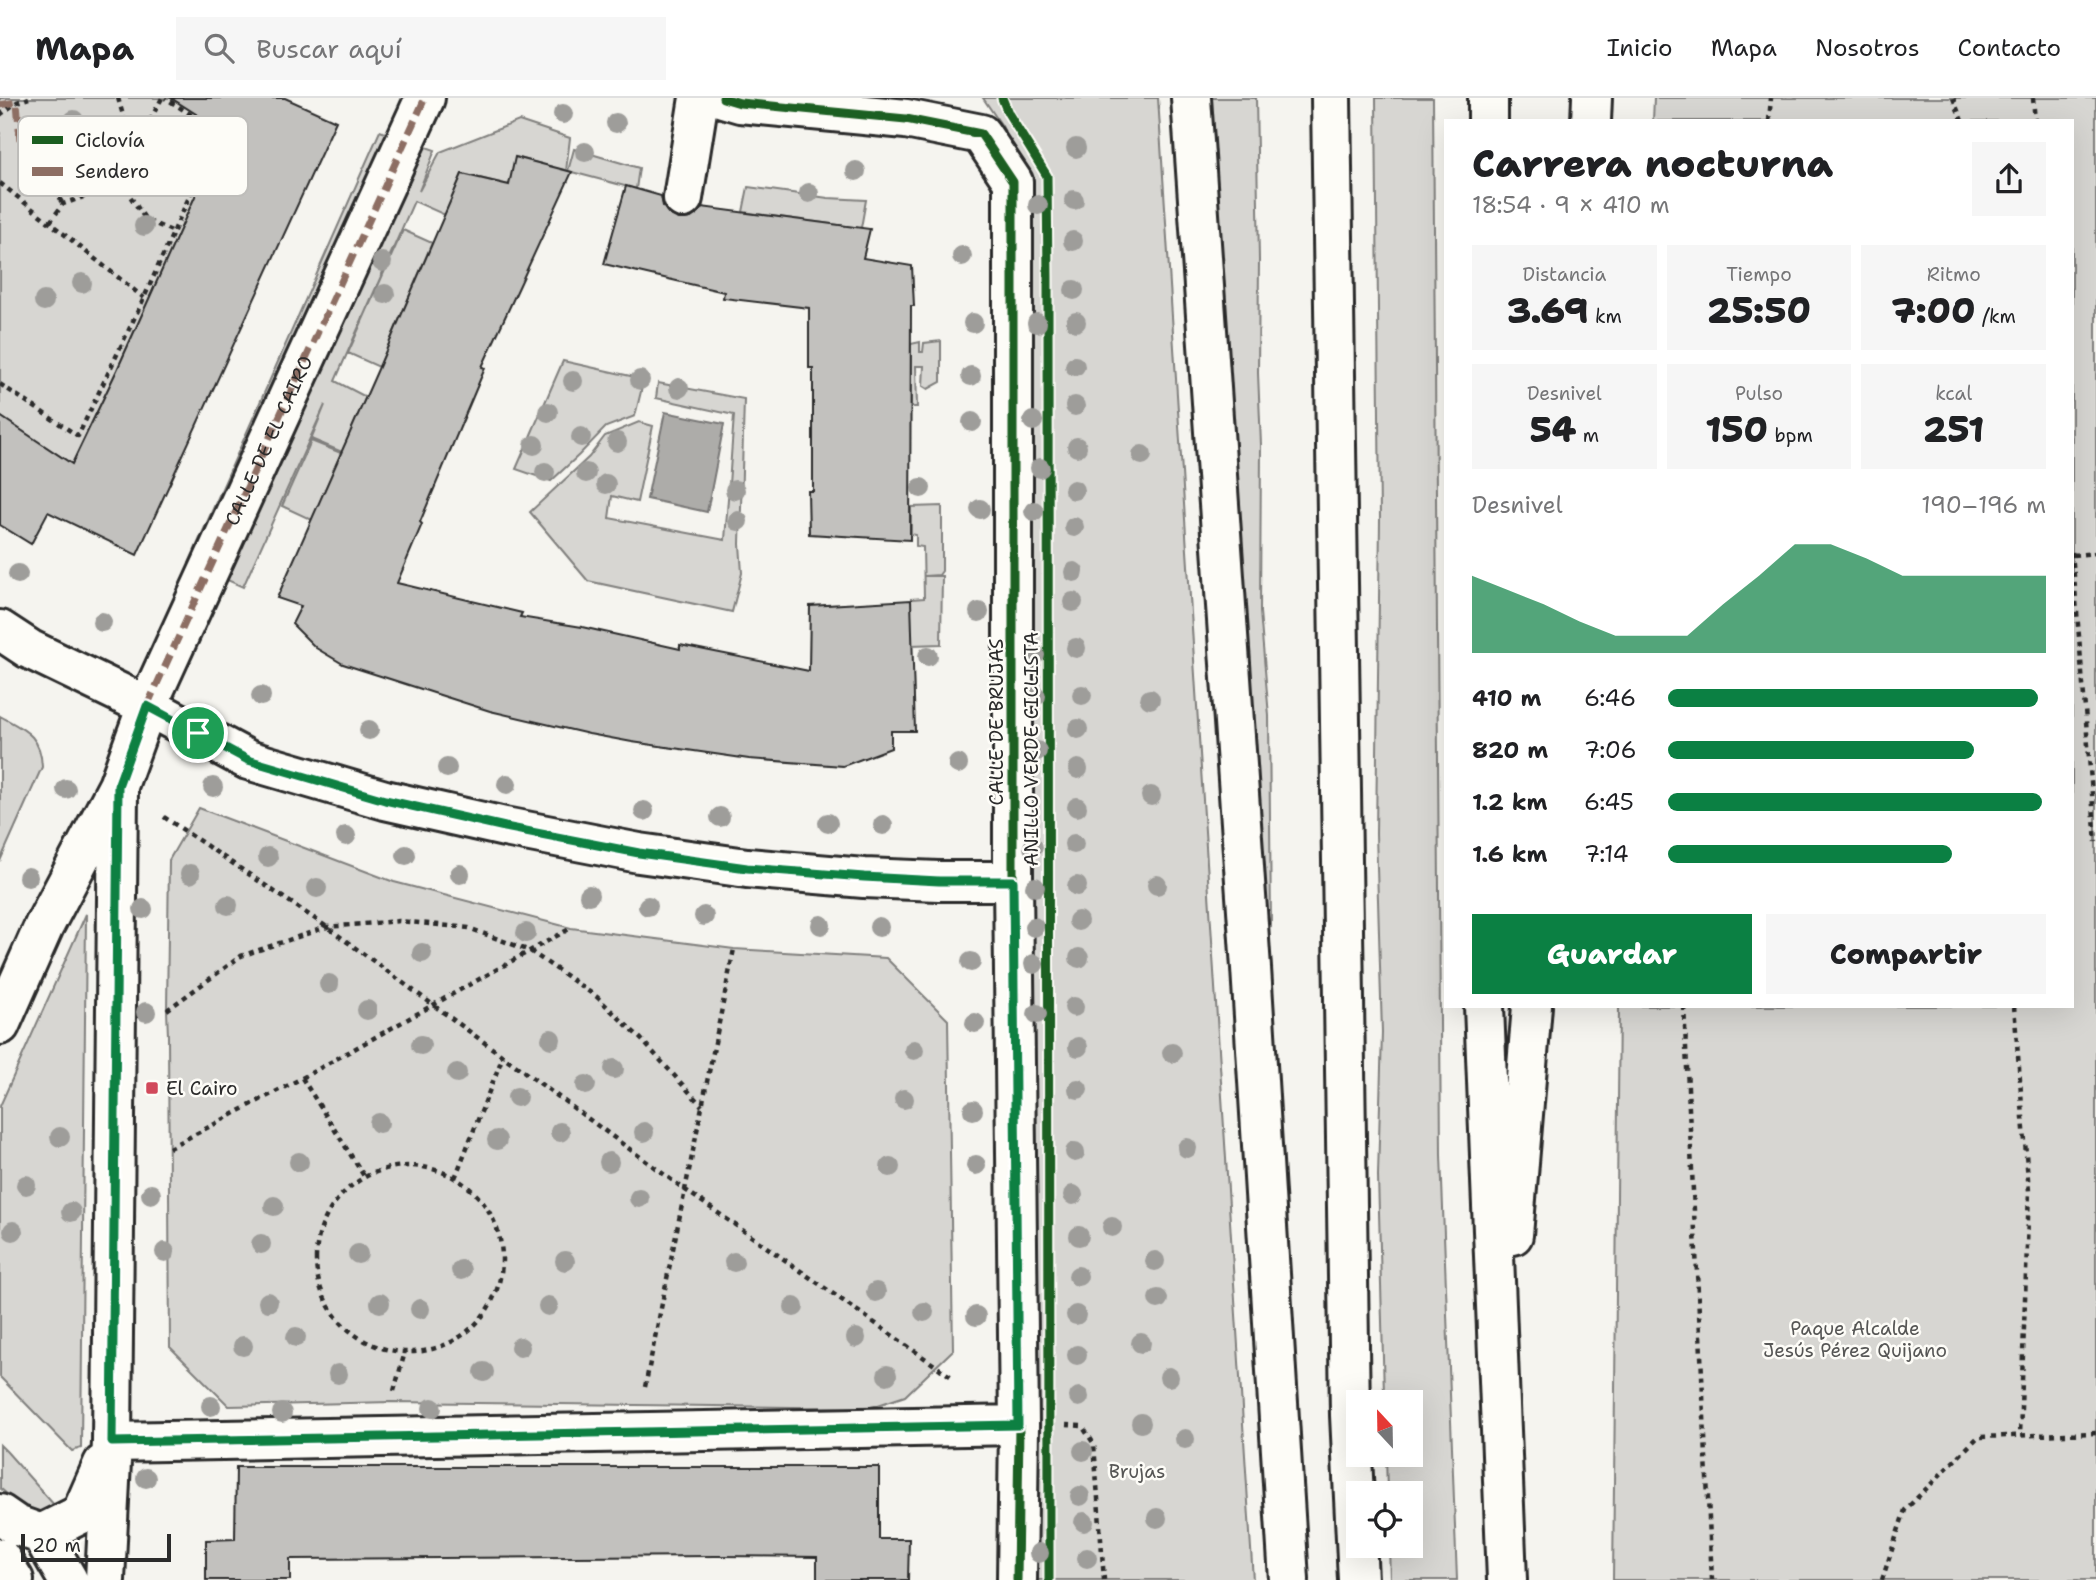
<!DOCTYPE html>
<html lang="es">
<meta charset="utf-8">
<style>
:root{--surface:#fff;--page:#f6f6f6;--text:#202124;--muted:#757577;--line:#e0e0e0;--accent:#0b8043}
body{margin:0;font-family:"Shantell Sans",sans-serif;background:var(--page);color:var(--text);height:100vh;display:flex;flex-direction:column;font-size:26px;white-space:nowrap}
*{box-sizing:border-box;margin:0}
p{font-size:23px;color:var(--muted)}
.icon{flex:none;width:38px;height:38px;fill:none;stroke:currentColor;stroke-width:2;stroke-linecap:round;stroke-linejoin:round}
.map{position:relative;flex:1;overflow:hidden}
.drawer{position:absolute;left:1444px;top:21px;width:630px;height:889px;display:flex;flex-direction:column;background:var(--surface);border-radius:0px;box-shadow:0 7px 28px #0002}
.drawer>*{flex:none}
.needle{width:46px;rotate:338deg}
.buttons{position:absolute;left:1346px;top:1292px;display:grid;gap:14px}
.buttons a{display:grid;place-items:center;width:77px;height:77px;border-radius:0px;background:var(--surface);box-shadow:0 7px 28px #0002;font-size:35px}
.scale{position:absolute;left:21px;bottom:18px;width:150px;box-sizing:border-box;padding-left:7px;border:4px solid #2b2b2b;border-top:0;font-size:19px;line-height:24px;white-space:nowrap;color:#2b2b2b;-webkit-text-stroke:5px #fdfcf7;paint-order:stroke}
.pin{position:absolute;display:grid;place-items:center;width:60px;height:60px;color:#fff;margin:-30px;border:4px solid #fff;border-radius:50%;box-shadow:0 2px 7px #0007}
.round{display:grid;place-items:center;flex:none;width:74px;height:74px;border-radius:0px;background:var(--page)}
.headline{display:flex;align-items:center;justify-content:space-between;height:119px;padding:0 28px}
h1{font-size:38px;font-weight:800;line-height:52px}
.stats{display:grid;grid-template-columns:repeat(3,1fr);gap:10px;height:119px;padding:7px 28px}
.stats div{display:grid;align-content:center;border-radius:0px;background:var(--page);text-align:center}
.stats b{font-size:35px;font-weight:800}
.stats small{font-size:19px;font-weight:400}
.stats p{font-size:19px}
.chart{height:196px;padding:14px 28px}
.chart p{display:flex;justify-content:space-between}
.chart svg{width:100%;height:126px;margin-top:7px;fill:var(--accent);opacity:.7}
.button{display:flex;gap:14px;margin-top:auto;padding:14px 28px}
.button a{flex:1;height:80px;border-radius:0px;background:var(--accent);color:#fff;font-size:28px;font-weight:800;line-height:80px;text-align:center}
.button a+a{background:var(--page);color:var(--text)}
ul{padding:0 28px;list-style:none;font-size:23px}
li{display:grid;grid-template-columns:112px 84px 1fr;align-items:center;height:52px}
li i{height:18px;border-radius:9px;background:var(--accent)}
header{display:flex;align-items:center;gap:42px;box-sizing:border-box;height:98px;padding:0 35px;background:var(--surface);border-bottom:2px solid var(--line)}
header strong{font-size:33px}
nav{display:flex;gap:38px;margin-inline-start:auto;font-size:24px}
.search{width:490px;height:63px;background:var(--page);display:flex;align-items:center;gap:18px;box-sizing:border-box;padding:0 24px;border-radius:0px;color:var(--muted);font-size:26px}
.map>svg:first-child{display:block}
.green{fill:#d7d6d2;stroke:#81807e;stroke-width:2}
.water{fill:#adaca9;stroke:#797877;stroke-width:2}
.building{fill:#c2c1be;stroke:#2b2b2b;stroke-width:2}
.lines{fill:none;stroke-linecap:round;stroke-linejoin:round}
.street-casing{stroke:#2b2b2b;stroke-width:44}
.highway-casing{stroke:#2b2b2b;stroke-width:44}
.path{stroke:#2b2b2b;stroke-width:4.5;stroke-dasharray:5 5;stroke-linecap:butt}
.street{stroke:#fdfcf7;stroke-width:38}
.highway{stroke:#fdfcf7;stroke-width:38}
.quiet{stroke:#8d6e63;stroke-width:7;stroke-dasharray:14 7;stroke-linecap:butt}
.cycleway-casing{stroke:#fdfcf7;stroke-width:13}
.cycleway{stroke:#1b5e20;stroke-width:9}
.tree{fill:#9e9d9a}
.route-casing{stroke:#fff;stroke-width:14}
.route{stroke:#0b8043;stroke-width:9}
.poi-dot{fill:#d1495b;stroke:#fdfcf7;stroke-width:2.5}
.labels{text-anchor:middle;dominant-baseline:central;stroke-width:5;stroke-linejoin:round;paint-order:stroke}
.street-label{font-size:19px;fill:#2b2b2b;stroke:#fdfcf7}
.poi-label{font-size:19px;fill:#2b2b2b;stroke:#fdfcf7;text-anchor:start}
.park-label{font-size:19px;fill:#565655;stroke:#fdfcf7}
.key{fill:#fdfcf7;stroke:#bebdba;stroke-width:2}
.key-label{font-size:19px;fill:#2b2b2b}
</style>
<header>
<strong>Mapa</strong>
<div class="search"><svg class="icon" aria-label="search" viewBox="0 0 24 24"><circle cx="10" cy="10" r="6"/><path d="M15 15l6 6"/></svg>Buscar aquí</div>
<nav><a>Inicio</a><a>Mapa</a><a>Nosotros</a><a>Contacto</a></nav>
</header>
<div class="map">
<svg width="2096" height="1482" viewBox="0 0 2096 1482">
<rect width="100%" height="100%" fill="#f5f4ef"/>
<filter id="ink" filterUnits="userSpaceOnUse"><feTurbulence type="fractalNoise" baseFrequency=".0143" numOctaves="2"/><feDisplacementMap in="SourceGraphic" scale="14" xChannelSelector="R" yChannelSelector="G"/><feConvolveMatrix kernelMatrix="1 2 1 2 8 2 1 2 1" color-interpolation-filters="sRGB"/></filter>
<g filter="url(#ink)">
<path class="green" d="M0 0H171L224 34 117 272 72 366 0 318Z
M983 0H1158L1253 1482H1028L1024 73 1002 28Z
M1204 0H1256L1259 162 1258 275 1261 347 1260 514 1269 618 1271 829 1264 804Z
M1376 0H1433L1441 1057 1457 1482H1390L1389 1447H1410V1395H1387L1386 1356H1410V1304H1384V1296L1378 1078 1382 934 1376 736 1380 422Z
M1654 0H2096V1482H1613L1619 908H2072V23H1653Z
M519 23 570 40 566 73 516 59 509 87 462 76 445 117 414 103 335 283 366 299 342 354 311 341 325 307 243 489 189 465 380 33 435 52 419 93 440 54Z
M574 51 639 70 636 91 568 73Z
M748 89 828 100 866 102 861 130 743 114Z
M403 132 432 145 379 269 348 255Z
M941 243V284L928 291 923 288 924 268H916L917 309H911V246L920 244V254H923L924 245Z
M563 263 644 281 635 318 606 329 579 357 551 383 516 371Z
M658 285 744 301 740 446 742 475 732 514 588 483 530 414 589 359 605 338 639 324 653 328 637 404 612 398 609 420 725 442 734 317 656 300Z
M311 343 341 355 312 422 282 408Z
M942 408V473L939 477 924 478H942L941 546 911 547V501L924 500 923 449 916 448V437L911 436V409Z
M0 618C25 632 41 637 42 669L0 763Z
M199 710 394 784 571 830 734 851 886 860 948 922 953 1252 905 1298 869 1310 391 1304 229 1308 170 1249 168 938 167 912 169 762Z
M86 816 81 1350 72 1353 0 1279V1008Z
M0 1347 7 1354 63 1417 38 1423 0 1390Z"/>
<path class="water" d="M665 314 724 326 707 414 647 401Z"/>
<path class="building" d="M171 0H285L336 23 137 457 48 414 31 446 0 427V318L72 366 117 272 224 34Z
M515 59 572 74 482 269 485 270 420 424 422 426 397 485 522 515 520 519 582 529 680 551V547L809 573 810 508 911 502 915 633H891V650L843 668 749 661 632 644 589 636 490 613 343 566 316 550 292 526 301 508 277 500 379 269 462 76 509 87Z
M626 88 661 98 663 108 669 116 679 121 691 120 699 114 702 109 870 131 863 160 912 168 914 208H911L910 442 809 436 808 393H813V270H809V210L723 200 724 194 604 166Z
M236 1369H879V1441H909L908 1482H817V1459L717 1458 290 1461V1482H206V1442L235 1441Z"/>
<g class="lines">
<g class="street-casing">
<path id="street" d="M723 0 740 5 906 21 981 36 1013 84V783L1019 1327 1017 1482
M683 100 699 0
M0 532 29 551 147 608 248 662 385 702 505 729 639 755 747 770 864 780 939 783H1013
M0 927 44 828 118 688 147 608 425 0
M112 1344 1019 1327
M0 1416 16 1427 41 1436 81 1416 103 1366
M41 1436 68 1482
M0 1460 14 1482
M105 1482 112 1344 118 693"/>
</g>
<g class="highway-casing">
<path id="highway" d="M1191 0 1251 870 1289 1482
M1331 0 1350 1317 1358 1482
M1488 23V0
M1591 23 1592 0
M1484 908 1507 1482
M1513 1137 1532 908"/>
</g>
<path class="path" d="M118 0 125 24 128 62
M1953 0 1962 23
M2033 0 2035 23
M0 17 17 4 29 0
M1769 23 1771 0
M20 42 63 106
M0 85 144 200
M122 86 128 63 162 0
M50 124 63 106 122 86 146 122 174 134
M0 286 78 338 144 200 218 34 165 0
M2072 454 2096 744
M2073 457 2096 455
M164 719 327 829 684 1091 953 1280
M1684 908 1712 1482
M2014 908 2029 1093 2020 1337
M167 912 241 858 327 829 399 823 469 830 530 853 597 899 641 941 702 1008
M302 980 364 1078
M169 1050 302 980 571 830
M316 1161a93 93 0 1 1 186 0a93 93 0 1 1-186 0Z
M455 1080 503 958
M645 1289 734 851
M394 1293 405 1254
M1066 1327 1082 1328 1094 1346 1104 1482
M1882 1482 1905 1412 1978 1339 2096 1335"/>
<use href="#street" class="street"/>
<use href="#highway" class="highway"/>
<g class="quiet">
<path d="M0 7 17 4 20 42"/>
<path id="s1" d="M147 608 425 0"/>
<path d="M112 1344 1019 1327"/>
</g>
<g class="cycleway-casing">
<path id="cycleway" d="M723 0 740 5 906 21 981 36 1013 84V783L1019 1327 1017 1482
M1002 0 1008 15 1047 78 1048 179 1049 1482"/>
</g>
<use href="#cycleway" class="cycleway"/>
</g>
<g class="tree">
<circle cx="563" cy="16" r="10"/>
<circle cx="74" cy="22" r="10"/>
<circle cx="616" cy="25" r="10"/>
<circle cx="1076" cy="50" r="10"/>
<circle cx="585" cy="54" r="10"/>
<circle cx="856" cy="73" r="10"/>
<circle cx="809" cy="95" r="10"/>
<circle cx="1074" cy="102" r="10"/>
<circle cx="1038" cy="107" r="10"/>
<circle cx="144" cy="128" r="10"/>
<circle cx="1073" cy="143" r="10"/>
<circle cx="962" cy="158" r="10"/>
<circle cx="382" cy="164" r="10"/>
<circle cx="82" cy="185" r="10"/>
<circle cx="1074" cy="192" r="10"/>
<circle cx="385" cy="196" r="10"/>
<circle cx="44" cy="203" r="10"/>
<circle cx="1076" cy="224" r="10"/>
<circle cx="973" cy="225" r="10"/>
<circle cx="1037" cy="225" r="10"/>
<circle cx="1075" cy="268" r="10"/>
<circle cx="971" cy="278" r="10"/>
<circle cx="640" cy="282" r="10"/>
<circle cx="573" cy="283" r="10"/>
<circle cx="679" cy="290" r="10"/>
<circle cx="1075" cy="308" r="10"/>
<circle cx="548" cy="314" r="10"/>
<circle cx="1033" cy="323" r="10"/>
<circle cx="972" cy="324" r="10"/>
<circle cx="581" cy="339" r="10"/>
<circle cx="617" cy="344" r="10"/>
<circle cx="534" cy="347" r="10"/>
<circle cx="1077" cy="349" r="10"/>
<circle cx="1142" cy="357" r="10"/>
<circle cx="1040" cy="370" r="10"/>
<circle cx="545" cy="374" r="10"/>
<circle cx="586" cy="375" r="10"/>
<circle cx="606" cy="386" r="10"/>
<circle cx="921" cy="390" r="10"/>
<circle cx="735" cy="392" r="10"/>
<circle cx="1074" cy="392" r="10"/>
<circle cx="980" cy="411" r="10"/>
<circle cx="1034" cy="413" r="10"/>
<circle cx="738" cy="423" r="10"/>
<circle cx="1074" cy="429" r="10"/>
<circle cx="1074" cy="474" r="10"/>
<circle cx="18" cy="476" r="10"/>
<circle cx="1073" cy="504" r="10"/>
<circle cx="979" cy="514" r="10"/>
<circle cx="102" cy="524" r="10"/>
<circle cx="1076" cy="550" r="10"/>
<circle cx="1035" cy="557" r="10"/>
<circle cx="928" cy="558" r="10"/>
<circle cx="1082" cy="597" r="10"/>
<circle cx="261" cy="598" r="10"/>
<circle cx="1036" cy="598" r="10"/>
<circle cx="1150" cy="601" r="10"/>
<circle cx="1078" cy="631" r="10"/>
<circle cx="369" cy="632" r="10"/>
<circle cx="1037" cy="653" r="10"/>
<circle cx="958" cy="666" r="10"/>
<circle cx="447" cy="670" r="10"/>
<circle cx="1078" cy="671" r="10"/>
<circle cx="507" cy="686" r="10"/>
<circle cx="213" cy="689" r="10"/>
<circle cx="66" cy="691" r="10"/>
<circle cx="1151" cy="698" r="10"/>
<circle cx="1077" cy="709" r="10"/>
<circle cx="644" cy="713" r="10"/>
<circle cx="720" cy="719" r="10"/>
<circle cx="828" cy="725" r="10"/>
<circle cx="883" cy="727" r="10"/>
<circle cx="346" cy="738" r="10"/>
<circle cx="1074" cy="746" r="10"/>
<circle cx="1033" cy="749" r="10"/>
<circle cx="406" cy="757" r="10"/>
<circle cx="268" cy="759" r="10"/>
<circle cx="190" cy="776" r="10"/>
<circle cx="460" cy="776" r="10"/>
<circle cx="28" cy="779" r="10"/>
<circle cx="1157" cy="787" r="10"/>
<circle cx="1077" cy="788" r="10"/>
<circle cx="1035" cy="789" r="10"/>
<circle cx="317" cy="790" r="10"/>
<circle cx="589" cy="797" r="10"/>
<circle cx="228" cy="807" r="10"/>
<circle cx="648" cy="808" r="10"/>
<circle cx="143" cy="811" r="10"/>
<circle cx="704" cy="818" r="10"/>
<circle cx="1078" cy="823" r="10"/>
<circle cx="821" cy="827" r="10"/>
<circle cx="879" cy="829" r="10"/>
<circle cx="1034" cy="829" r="10"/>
<circle cx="526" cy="835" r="10"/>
<circle cx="422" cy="855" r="10"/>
<circle cx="1079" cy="860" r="10"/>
<circle cx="971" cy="864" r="10"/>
<circle cx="1034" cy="866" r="10"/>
<circle cx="329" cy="886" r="10"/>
<circle cx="1074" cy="909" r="10"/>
<circle cx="367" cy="912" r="10"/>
<circle cx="146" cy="914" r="10"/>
<circle cx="1037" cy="916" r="10"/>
<circle cx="975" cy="925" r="10"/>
<circle cx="551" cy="941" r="10"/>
<circle cx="421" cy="947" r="10"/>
<circle cx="1078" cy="949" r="10"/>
<circle cx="914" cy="952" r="10"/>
<circle cx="1172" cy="955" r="10"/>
<circle cx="614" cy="971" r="10"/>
<circle cx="457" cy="975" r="10"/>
<circle cx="586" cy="987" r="10"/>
<circle cx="1078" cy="991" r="10"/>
<circle cx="517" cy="999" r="10"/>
<circle cx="904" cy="1001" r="10"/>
<circle cx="973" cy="1012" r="10"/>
<circle cx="379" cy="1025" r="10"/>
<circle cx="560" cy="1034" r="10"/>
<circle cx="644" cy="1034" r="10"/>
<circle cx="60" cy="1039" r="10"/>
<circle cx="497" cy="1042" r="10"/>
<circle cx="1187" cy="1050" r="10"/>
<circle cx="1075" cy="1054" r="10"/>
<circle cx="299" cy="1064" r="10"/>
<circle cx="609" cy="1064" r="10"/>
<circle cx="976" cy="1067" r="10"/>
<circle cx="890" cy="1069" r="10"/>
<circle cx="26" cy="1087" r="10"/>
<circle cx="151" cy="1096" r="10"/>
<circle cx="1073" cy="1097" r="10"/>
<circle cx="639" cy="1100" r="10"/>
<circle cx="274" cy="1108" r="10"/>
<circle cx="71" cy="1114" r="10"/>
<circle cx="1112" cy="1129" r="10"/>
<circle cx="13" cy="1133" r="10"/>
<circle cx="1079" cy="1138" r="10"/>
<circle cx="261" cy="1146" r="10"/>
<circle cx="165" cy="1154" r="10"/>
<circle cx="358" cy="1156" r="10"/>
<circle cx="565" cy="1163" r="10"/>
<circle cx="1155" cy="1163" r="10"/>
<circle cx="734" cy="1164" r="10"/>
<circle cx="461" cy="1172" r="10"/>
<circle cx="1078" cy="1178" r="10"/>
<circle cx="876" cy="1194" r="10"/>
<circle cx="1158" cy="1201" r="10"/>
<circle cx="268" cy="1204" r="10"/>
<circle cx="380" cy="1205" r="10"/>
<circle cx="548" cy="1208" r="10"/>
<circle cx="794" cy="1209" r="10"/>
<circle cx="420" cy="1211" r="10"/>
<circle cx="924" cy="1214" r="10"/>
<circle cx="1076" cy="1217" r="10"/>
<circle cx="976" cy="1218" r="10"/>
<circle cx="296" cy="1239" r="10"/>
<circle cx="856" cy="1240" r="10"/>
<circle cx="1141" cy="1245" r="10"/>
<circle cx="243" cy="1248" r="10"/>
<circle cx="520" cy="1249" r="10"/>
<circle cx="1077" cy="1257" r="10"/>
<circle cx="484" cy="1274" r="10"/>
<circle cx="338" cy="1276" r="10"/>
<circle cx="887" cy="1277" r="10"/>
<circle cx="1169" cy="1279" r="10"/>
<circle cx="1079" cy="1299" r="10"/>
<circle cx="211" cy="1308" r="10"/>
<circle cx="432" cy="1310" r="10"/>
<circle cx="282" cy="1315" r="10"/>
<circle cx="1141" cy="1325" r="10"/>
<circle cx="1185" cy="1341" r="10"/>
<circle cx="1083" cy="1353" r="10"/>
<circle cx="146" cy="1380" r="10"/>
<circle cx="1080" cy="1398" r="10"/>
<circle cx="1157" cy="1420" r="10"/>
<circle cx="1084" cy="1424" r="10"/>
<circle cx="1039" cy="1455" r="10"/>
<circle cx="1087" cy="1460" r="10"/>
</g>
</g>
<g class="lines" filter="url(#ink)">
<g class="route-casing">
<path id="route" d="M147 608 248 662 385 702 505 729 639 755 747 770 864 779 939 783H1013L1018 1327 112 1344 118 688Z"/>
</g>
<use href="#route" class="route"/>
</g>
<rect class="poi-dot" x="145" y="983" width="14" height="14" rx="3.5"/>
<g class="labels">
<g class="street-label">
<text stroke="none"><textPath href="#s1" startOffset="292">CALLE DE EL CAIRO</textPath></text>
<text transform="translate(996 624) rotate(-90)">CALLE DE BRUJAS</text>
<text transform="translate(1031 651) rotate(-90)">ANILLO VERDE CICLISTA</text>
</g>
<g class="poi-label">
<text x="166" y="990">El Cairo</text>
</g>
<g class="park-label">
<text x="1855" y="1230">Paque Alcalde<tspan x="1855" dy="22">Jesús Pérez Quijano</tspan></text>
<text x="1137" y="1373">Brujas</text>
</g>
</g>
<rect x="18" y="18" width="230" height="80" rx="10" class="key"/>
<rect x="32" y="38" width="31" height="8" fill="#1b5e20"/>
<rect x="32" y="69" width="31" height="9" fill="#8d6e63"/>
<g class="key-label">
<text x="75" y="49">Ciclovía</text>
<text x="75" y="80">Sendero</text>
</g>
</svg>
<div class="buttons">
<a><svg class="needle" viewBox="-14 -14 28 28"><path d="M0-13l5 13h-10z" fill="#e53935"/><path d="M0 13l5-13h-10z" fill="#757577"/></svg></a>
<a><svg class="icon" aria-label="locate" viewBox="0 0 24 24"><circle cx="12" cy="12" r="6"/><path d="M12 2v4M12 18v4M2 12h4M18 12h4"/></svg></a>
</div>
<div class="scale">20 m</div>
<div class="pin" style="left:198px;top:635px;background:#1e9e55"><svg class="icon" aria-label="arrive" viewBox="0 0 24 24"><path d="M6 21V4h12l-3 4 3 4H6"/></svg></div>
<section class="drawer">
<div class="headline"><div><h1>Carrera nocturna</h1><p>18:54 · 9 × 410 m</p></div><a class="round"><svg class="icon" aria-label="share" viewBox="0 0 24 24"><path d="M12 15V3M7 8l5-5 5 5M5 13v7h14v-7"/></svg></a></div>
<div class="stats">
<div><p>Distancia</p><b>3.69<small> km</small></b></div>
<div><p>Tiempo</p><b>25:50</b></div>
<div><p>Ritmo</p><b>7:00<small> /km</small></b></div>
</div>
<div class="stats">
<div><p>Desnivel</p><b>54<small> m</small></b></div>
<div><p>Pulso</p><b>150<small> bpm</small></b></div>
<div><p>kcal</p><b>251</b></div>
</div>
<div class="chart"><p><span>Desnivel</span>190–196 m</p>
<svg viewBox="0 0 160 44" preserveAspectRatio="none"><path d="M0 44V17L10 22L20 27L30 33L40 38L50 38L60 38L70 27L80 17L90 6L100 6L110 11L120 17L130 17L140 17L150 17L160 17V44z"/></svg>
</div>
<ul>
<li><b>410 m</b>6:46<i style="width:98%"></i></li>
<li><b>820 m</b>7:06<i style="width:81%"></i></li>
<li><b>1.2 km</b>6:45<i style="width:99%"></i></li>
<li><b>1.6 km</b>7:14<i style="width:75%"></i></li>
</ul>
<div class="button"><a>Guardar</a><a>Compartir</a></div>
</section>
</div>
